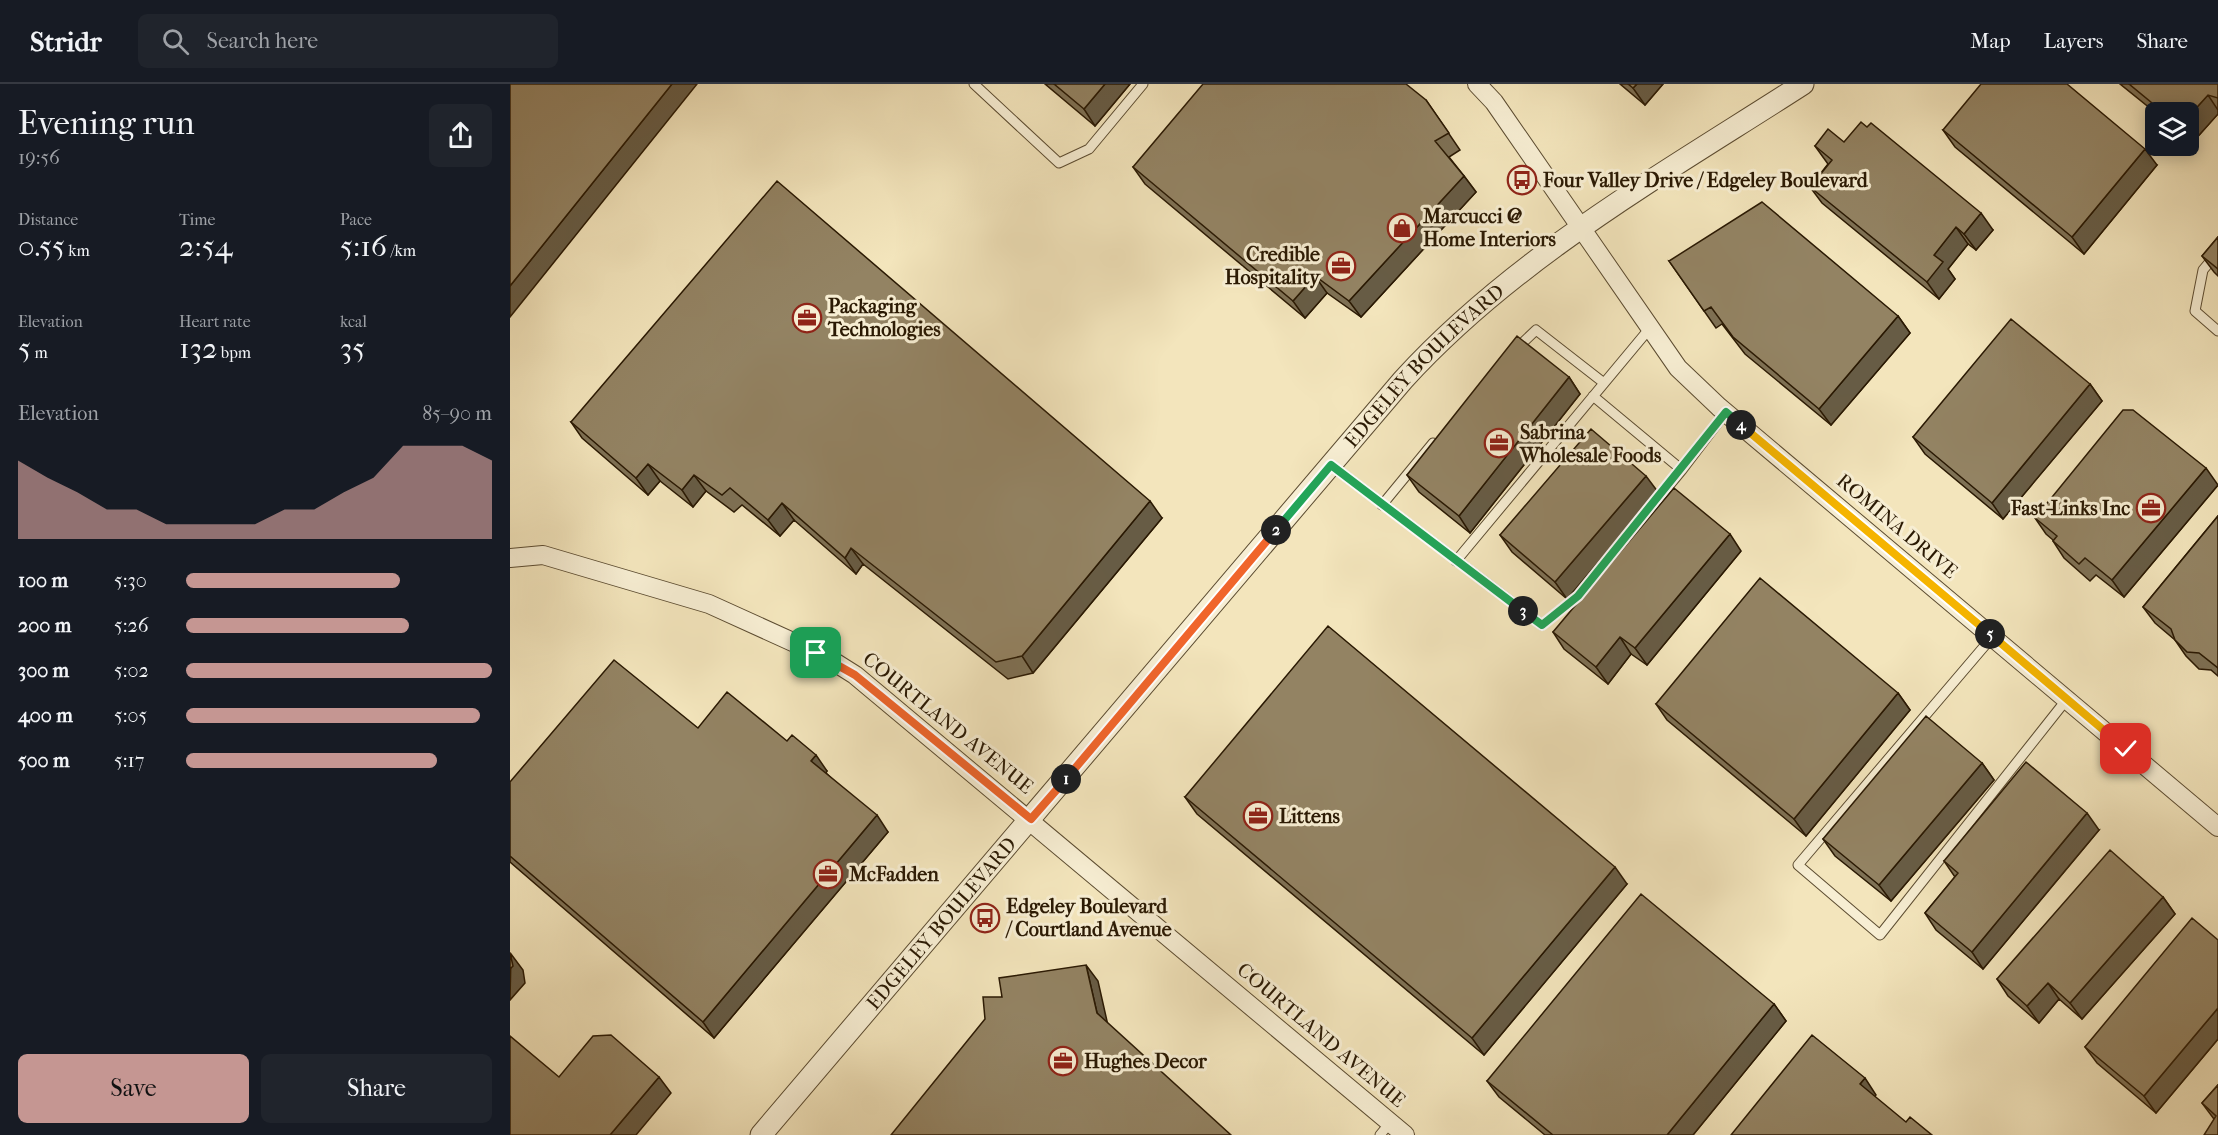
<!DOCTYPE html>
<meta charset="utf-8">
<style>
:root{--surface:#171b24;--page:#20242c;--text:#f1f3f6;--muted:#9ea1a6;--line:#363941;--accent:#c59692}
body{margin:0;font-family:"IM FELL French Canon",serif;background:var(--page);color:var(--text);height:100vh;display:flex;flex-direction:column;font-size:22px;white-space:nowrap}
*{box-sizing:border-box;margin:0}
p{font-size:20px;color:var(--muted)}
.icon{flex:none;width:33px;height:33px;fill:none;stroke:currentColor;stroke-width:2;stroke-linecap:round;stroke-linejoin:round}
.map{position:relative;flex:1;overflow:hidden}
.details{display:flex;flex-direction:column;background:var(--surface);width:510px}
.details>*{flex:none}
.buttons{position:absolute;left:1635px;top:18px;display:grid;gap:12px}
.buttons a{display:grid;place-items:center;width:54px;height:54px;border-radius:9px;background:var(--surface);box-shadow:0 3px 15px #0003;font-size:30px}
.pin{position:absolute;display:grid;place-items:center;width:51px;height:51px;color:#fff;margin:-26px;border-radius:12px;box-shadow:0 3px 9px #0006}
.km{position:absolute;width:30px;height:30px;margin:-15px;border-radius:50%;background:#222;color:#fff;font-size:16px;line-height:30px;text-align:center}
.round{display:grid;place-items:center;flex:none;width:63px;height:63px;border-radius:9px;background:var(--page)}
.summary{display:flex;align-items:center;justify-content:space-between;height:102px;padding:0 18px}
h1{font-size:33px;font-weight:600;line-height:45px}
.metrics{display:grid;grid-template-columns:repeat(3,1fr);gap:9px;height:102px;padding:6px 18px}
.metrics div{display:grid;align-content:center}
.metrics b{font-size:30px;font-weight:600}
.metrics small{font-size:16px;font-weight:400}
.metrics p{font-size:16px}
.chart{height:168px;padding:12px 18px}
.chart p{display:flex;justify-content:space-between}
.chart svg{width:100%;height:108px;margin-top:6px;fill:var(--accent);opacity:.7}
.button{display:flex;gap:12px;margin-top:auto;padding:12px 18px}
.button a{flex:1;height:69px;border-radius:9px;background:var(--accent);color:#111;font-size:24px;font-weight:600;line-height:69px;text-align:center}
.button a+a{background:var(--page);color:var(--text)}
ul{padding:0 18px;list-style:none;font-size:20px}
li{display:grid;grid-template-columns:96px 72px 1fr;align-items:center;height:45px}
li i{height:15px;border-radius:8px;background:var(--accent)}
header{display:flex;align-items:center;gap:36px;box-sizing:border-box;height:84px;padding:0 30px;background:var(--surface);border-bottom:2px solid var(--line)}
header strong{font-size:28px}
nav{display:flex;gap:33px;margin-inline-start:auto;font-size:21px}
.search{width:420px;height:54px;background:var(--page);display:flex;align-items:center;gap:15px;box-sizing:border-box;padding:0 21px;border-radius:9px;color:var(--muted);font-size:22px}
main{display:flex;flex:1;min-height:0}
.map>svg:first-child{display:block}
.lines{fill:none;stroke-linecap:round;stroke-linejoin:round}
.service-casing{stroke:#5c4c31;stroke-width:11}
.minor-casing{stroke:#5c4c31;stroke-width:20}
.tertiary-casing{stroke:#5c4c31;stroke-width:23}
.service{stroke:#f7eed3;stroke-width:9}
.minor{stroke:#f7eed3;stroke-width:18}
.tertiary{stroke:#f7eed3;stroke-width:21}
.wall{fill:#7e7155;stroke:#2a1903;stroke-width:1.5}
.shaded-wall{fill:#675c45;stroke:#2a1903;stroke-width:1.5}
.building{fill:#938363;stroke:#2a1903;stroke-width:1.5}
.split-1-casing{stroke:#fff;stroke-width:12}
.split-2-casing{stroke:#fff;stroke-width:12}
.split-3-casing{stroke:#fff;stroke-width:12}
.split-4-casing{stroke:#fff;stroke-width:12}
.split-5-casing{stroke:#fff;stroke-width:12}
.split-6-casing{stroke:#fff;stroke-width:12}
.split-1{stroke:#f0652b;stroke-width:8}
.split-2{stroke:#f0652b;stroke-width:8}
.split-3{stroke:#22a559;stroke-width:8}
.split-4{stroke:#22a559;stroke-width:8}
.split-5{stroke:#f5b400;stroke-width:8}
.split-6{stroke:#f5b400;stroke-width:8}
.labels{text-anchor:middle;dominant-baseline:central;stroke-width:6;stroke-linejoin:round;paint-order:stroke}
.poi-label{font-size:20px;font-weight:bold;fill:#2a1903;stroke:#f7eed3;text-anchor:start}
.street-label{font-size:20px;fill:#2a1903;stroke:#f7eed3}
</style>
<header>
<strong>Stridr</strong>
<div class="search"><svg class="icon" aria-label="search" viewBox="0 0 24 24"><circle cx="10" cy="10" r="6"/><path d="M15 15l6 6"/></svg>Search here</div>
<nav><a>Map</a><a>Layers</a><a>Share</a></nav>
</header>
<main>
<section class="details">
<div class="summary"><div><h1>Evening run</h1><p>19:56</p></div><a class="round"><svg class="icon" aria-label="share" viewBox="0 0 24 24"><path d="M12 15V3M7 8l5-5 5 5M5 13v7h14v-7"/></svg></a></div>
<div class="metrics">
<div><p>Distance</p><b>0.55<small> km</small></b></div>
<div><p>Time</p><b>2:54</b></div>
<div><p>Pace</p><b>5:16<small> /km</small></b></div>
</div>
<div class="metrics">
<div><p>Elevation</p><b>5<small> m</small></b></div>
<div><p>Heart rate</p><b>132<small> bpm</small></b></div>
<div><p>kcal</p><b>35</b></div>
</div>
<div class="chart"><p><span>Elevation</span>85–90 m</p>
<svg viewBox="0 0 160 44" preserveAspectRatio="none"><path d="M0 44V12L10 19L20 25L30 32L40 32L50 38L60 38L70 38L80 38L90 32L100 32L110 25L120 19L130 6L140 6L150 6L160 12V44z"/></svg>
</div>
<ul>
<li><b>100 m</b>5:30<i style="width:70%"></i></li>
<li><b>200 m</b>5:26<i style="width:73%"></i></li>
<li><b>300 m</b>5:02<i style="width:100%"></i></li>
<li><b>400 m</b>5:05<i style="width:96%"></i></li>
<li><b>500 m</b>5:17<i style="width:82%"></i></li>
</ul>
<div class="button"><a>Save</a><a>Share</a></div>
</section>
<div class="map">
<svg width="1708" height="1051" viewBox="0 0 1708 1051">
<rect width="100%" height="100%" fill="#f3e5bc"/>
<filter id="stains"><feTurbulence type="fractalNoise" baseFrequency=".00333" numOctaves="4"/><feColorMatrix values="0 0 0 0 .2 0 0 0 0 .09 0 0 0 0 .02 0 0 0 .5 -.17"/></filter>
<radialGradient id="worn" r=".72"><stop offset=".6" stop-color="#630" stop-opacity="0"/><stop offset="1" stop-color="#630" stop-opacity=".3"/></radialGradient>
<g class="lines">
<g class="service-casing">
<path id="service" d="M464 0 549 79 579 65 633 0
M1708 168 1693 186 1685 227 1708 247
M1005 266 1026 246 1094 299
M1083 312 1172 386 1216 328
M821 381 1032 541 1068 512 1172 386
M872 421 923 359
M946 477 1140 244
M1483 552 1288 781 1370 851 1557 615
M870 1051 880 1039"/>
</g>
<g class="minor-casing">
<path id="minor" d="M967 0 984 18 1168 284 1209 323 1708 743
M0 474 33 471 199 520 318 574 345 591 895 1051"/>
</g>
<g class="tertiary-casing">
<g id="tertiary">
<path id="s1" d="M251 1051 893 296C1005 173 1155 89 1293 0"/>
</g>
</g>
<use href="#service" class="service"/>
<use href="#minor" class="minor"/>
<use href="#tertiary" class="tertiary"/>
</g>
<path class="wall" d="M535 0H620L585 42Z
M1110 0H1153L1135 21Z
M1610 0H1708V30L1682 59 1678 56V28L1646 29Z
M916 16 950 66 939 73 954 92 966 108 851 233 817 209 795 234 635 100 623 83Z
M1433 46 1647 81 1574 170 1445 63Z
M1334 58 1483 146 1466 166 1458 160 1438 185 1445 195 1429 215 1312 119 1300 103 1318 80 1305 62Z
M1708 153V192L1704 188 1692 172Z
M1159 177 1388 232 1400 249 1321 341 1235 270 1212 240 1206 244Z
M1059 293 1070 310 960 449 909 408 897 391Z
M1580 300 1592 317 1493 435 1415 370 1403 353Z
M61 338 652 434 523 589 498 595 353 480 346 490 284 436 270 452 232 421 224 428 196 407 183 423 150 397 138 411 72 354Z
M1708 401 1614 513 1586 491 1580 497 1554 474 1543 457V456L1536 450 1525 434Z
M1148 408 1057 515 1002 468 990 451Z
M1708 432V592L1701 586 1689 585 1676 572 1665 556 1645 539 1633 523Z
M1231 467 1137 581 1121 570 1098 600 1054 565 1043 548Z
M1388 609 1400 626 1296 752 1157 636 1146 620Z
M188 644 277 657 317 687 316 689 378 748 204 954 0 778V698Z
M1472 679 1484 696 1381 817 1325 772 1313 755Z
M675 713 1117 800 974 971 687 730Z
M1589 746 1473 885 1426 846 1415 829 1445 793 1434 777Z
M1653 813 1665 830 1572 935 1549 915 1529 939 1498 912 1487 895Z
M1708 856V955L1646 1029 1587 979 1575 963Z
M1264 920 1276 937 1183 1051H1035L989 1013 977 997Z
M1708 1001V1051L1704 1035 1692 1019Z"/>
<path class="shaded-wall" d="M162 0H187L0 233V202Z
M595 0H620L585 42 574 25Z
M1127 0H1153L1135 21 1123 4Z
M1698 11 1708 26V30L1682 59 1678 54V33Z
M1635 65 1647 81 1574 170 1562 153Z
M954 92 966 108 851 233 839 217Z
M1471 129 1483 146 1466 166 1454 150Z
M1446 143 1458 160 1438 185 1445 195 1429 215 1417 198 1424 171Z
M805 192 817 209 795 234 783 217Z
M1388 232 1400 249 1321 341 1309 325Z
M1059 293 1070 310 960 449 949 432Z
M1580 300 1592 317 1493 435 1482 419Z
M138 380 150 397 138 411 126 394Z
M1696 384 1708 401 1614 513 1602 496Z
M184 391 196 407 183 423 172 406Z
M1136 392 1148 408 1057 515 1045 498Z
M640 417 652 434 523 589 512 572Z
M272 419 284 436 270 452 258 436Z
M1220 450 1231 467 1137 581 1125 564Z
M341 464 353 480 346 490 335 474Z
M1110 553 1121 570 1098 600 1086 583Z
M1388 609 1400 626 1296 752 1284 735Z
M306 671 317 687 312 694 301 677Z
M1472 679 1484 696 1381 817 1369 801Z
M1577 729 1589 746 1473 885 1462 868Z
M367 731 378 748 204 954 193 938Z
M1105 783 1117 800 974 971 962 954Z
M1653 813 1665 830 1572 935 1560 919Z
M1 870 13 886 15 899 0 916Z
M576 881 588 897 599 946 587 929Z
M1538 899 1549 915 1529 939 1517 922Z
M1264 920 1276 937 1183 1051H1157Z
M1708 924V955L1646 1029 1634 1012Z
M149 993 161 1009 126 1051H100Z
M1355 994 1366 1011 1361 1017 1350 1000Z"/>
<path class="building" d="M0 0H162L0 202Z
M544 0H595L574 25Z
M693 0H896L916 16 939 49 925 57 954 92 839 217 805 192 783 217 623 83Z
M1118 0H1127L1123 4Z
M1471 0H1557L1635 65 1562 153 1433 46Z
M1619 0H1708V14L1698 11 1678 33V28H1653Z
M1351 38 1357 43 1361 39 1471 129 1454 150 1446 143 1424 171 1433 178 1417 198 1300 103 1322 76 1305 62 1318 45 1334 58Z
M267 97 640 417 512 572 486 578 341 464 335 474 272 419 258 436 220 404 212 411 184 391 172 406 138 380 126 394 61 338Z
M1252 118 1388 232 1309 325 1223 253 1201 223 1194 227 1159 177Z
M1708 153V185L1692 172Z
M1501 235 1580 300 1482 419 1403 353Z
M1007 252 1059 293 949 432 897 391Z
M1613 326H1623L1696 384 1602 496 1575 474 1569 480 1543 457 1547 452 1525 434Z
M1081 345 1136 392 1045 498 990 451Z
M1164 404 1220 450 1125 564 1110 553 1086 583 1043 548Z
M1708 432V584L1689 569 1677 568 1665 556 1661 545 1633 523Z
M1250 494 1388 609 1284 735 1146 620Z
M818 542 1105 783 962 954 675 713Z
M104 576 188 644 217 608 277 657 282 651 306 671 301 677 367 731 193 938 0 772V698Z
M1416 632 1472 679 1369 801 1313 755Z
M1516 678 1577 729 1462 868 1415 829 1448 789 1434 777Z
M1600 766 1653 813 1560 919 1538 899 1517 922 1487 895Z
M1131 810 1264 920 1157 1051H1043L977 997Z
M1682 834 1708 856V924L1634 1012 1575 963Z
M0 869 3 882 0 885Z
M576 881 587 929 721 1051H381L475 935 473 913H492L489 894Z
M101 951 149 993 100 1051H0V952L49 993 83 952Z
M1302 951 1355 994 1350 1000 1396 1038 1400 1033 1422 1051H1221Z
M1708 1001V1051H1694L1706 1032 1692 1019Z"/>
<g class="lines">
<g class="split-1-casing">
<path id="split-1" d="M306 569 345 591 521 735 556 695"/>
</g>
<g class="split-2-casing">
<path id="split-2" d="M556 695 766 446"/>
</g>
<g class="split-3-casing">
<path id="split-3" d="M766 446 821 381 1013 527"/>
</g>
<g class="split-4-casing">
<path id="split-4" d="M1013 527 1032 541 1068 512 1216 328 1231 341"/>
</g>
<g class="split-5-casing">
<path id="split-5" d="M1231 341 1480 550"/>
</g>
<g class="split-6-casing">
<path id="split-6" d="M1480 550 1616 665"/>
</g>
<use href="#split-1" class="split-1"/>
<use href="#split-2" class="split-2"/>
<use href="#split-3" class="split-3"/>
<use href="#split-4" class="split-4"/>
<use href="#split-5" class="split-5"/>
<use href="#split-6" class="split-6"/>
</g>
<defs>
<g id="bus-ring" transform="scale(1.5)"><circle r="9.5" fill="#f7eed3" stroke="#8f2418" stroke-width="1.5"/><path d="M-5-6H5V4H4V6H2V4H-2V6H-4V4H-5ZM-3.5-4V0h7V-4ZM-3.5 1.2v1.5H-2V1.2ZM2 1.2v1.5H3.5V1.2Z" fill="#8f2418"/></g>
<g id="shop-ring" transform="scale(1.5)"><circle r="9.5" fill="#f7eed3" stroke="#8f2418" stroke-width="1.5"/><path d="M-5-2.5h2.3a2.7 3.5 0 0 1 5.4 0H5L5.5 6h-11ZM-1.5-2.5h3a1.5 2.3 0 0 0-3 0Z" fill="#8f2418"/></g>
<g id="office-ring" transform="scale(1.5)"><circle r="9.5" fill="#f7eed3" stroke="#8f2418" stroke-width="1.5"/><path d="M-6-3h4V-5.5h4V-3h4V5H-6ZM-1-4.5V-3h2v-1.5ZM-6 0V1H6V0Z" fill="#8f2418"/></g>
</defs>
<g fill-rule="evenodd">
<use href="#bus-ring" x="1012" y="96"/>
<use href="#shop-ring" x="892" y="144"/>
<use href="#office-ring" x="831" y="182"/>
<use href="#office-ring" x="297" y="234"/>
<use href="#office-ring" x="989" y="359"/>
<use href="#office-ring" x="1641" y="424"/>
<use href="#office-ring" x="748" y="732"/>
<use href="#office-ring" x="318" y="790"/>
<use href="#bus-ring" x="475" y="834"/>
<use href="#office-ring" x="553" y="977"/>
</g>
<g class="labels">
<g class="poi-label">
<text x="1033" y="96">Four Valley Drive / Edgeley Boulevard</text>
<text x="913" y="132">Marcucci @<tspan x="913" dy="23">Home Interiors</tspan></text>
<text x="810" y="170" text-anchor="end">Credible<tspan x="810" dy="23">Hospitality</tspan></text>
<text x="318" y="222">Packaging<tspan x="318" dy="23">Technologies</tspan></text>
<text x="1010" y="348">Sabrina<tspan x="1010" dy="23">Wholesale Foods</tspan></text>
<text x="1620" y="424" text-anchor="end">Fast-Links Inc</text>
<text x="769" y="732">Littens</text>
<text x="339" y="790">McFadden</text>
<text x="496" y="822">Edgeley Boulevard<tspan x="496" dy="23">/ Courtland Avenue</tspan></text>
<text x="574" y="977">Hughes Decor</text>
</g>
<g class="street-label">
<text stroke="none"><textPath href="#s1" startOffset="1016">EDGELEY BOULEVARD</textPath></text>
<text transform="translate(1387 442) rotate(40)">ROMINA DRIVE</text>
<text transform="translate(438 639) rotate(39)">COURTLAND AVENUE</text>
<text stroke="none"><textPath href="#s1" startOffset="278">EDGELEY BOULEVARD</textPath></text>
<text transform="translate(811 951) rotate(40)">COURTLAND AVENUE</text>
</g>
</g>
<rect width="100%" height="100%" filter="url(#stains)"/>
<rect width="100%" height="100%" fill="url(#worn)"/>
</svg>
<div class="buttons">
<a><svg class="icon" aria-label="layers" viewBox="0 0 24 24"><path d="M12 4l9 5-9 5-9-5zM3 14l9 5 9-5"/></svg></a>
</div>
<div class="pin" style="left:306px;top:569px;background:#1e9e55"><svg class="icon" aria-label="arrive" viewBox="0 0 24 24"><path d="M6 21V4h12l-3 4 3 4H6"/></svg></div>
<div class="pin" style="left:1616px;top:665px;background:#d93025"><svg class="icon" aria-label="check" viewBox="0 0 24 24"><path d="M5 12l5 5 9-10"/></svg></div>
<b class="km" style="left:556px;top:695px">1</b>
<b class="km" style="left:766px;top:446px">2</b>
<b class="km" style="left:1013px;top:527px">3</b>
<b class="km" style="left:1231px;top:341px">4</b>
<b class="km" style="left:1480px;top:550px">5</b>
</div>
</main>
